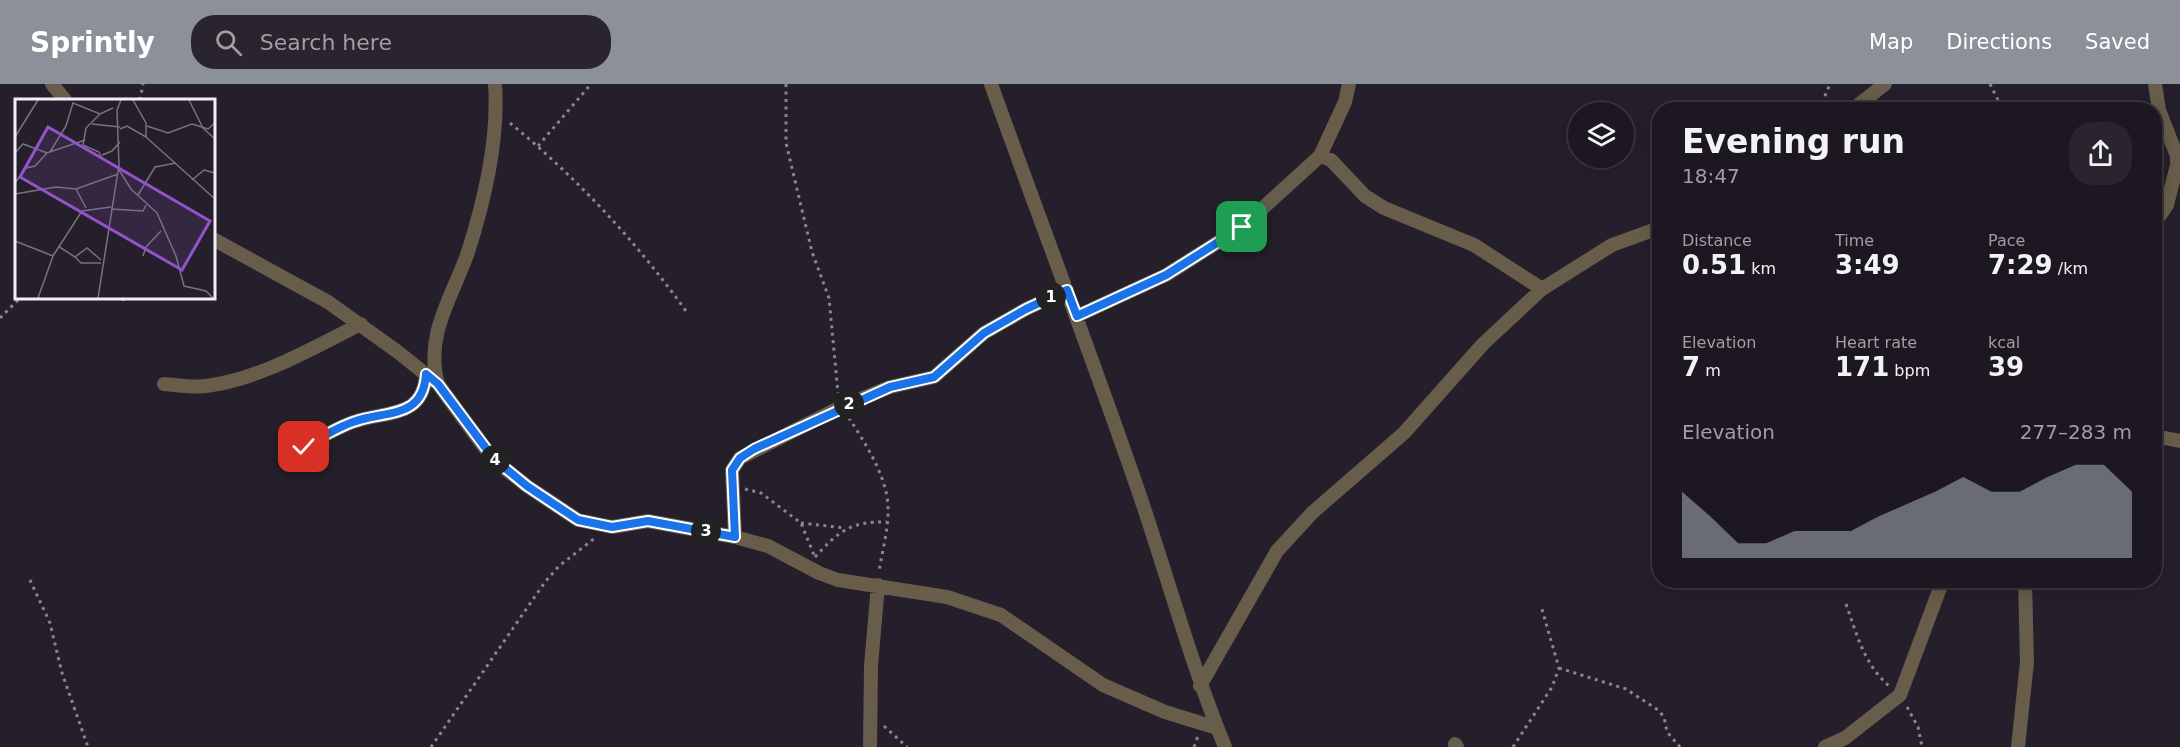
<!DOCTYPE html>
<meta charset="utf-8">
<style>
:root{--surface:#1c1720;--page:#29242d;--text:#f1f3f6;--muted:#a09fa5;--line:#3a363e;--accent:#8c9099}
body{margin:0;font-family:"DejaVu Sans",sans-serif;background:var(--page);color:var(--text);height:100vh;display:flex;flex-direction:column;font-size:22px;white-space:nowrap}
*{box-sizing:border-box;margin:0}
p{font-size:20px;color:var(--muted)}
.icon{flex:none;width:33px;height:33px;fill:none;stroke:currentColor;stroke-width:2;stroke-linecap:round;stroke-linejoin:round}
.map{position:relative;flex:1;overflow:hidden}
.side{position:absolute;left:1652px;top:18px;width:510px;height:486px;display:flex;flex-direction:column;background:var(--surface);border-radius:24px;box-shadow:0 3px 15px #0003,0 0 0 2px var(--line)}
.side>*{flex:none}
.tools{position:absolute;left:1568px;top:18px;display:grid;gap:12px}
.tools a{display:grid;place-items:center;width:66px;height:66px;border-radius:50%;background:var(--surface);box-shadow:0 3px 15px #0003,0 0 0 2px var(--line);font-size:30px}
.pin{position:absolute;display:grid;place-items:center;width:51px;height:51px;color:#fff;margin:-26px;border-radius:12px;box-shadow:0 3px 9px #0006}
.km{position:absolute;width:30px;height:30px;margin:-15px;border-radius:50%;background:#222;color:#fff;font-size:16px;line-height:30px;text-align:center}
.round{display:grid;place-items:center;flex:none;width:63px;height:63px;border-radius:24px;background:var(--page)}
.overview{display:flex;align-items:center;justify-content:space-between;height:102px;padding:0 30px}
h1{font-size:33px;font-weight:600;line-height:45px}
.metrics{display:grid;grid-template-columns:repeat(3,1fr);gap:9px;height:102px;padding:6px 30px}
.metrics div{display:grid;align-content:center}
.metrics b{font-size:26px;font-weight:600}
.metrics small{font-size:16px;font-weight:400}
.metrics p{font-size:16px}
.chart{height:168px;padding:12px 30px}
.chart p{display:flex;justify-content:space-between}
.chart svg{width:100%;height:108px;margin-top:6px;fill:var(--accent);opacity:.7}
header{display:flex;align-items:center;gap:36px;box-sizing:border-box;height:84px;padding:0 30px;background:var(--accent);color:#fff}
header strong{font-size:28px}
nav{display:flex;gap:33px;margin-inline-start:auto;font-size:21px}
.search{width:420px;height:54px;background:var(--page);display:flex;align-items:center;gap:15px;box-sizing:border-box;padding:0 21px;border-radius:24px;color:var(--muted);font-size:22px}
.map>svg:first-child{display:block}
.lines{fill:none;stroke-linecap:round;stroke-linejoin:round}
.path{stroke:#8a858f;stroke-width:3;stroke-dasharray:3 4.5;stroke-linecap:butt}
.minor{stroke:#675d4a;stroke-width:14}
.route-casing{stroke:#fff;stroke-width:12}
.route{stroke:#1a73e8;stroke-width:8}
.inset-road{fill:none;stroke:#77727d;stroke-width:1.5}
.view{fill:#9353ca;fill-opacity:0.15;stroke:#9353ca;stroke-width:3}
.inset-edge{fill:none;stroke:#f3eff8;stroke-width:3}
</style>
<header>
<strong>Sprintly</strong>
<div class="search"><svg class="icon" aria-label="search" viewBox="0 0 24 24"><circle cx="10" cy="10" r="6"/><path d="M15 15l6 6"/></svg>Search here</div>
<nav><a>Map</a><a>Directions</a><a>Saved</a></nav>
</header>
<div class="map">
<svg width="2180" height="663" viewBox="0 0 2180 663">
<rect width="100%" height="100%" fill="#251f2b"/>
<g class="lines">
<path class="path" d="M786 0V59L812 168 829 214 838 309
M1990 0 2003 26
M140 16 143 0
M1819 26 1830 0
M510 39C577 94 635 156 686 227
M538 62 591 0
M107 213 126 216 135 213
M0 234 21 213
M849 334C865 359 887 392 888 423 889 444 882 467 879 488
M745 405 761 409 801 439 814 471
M801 439 845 444
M815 473C839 447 851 437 887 438
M30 496 50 539 62 589 88 663
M1846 520C1857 551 1864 580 1889 602
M1559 584 1626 605 1658 626 1664 633 1667 648 1680 663
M1907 623 1918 643 1922 663
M884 642 907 663
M431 663 545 498 559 482 595 454
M1194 663 1198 652
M1513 663 1552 603 1559 584 1541 522"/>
<path class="minor" d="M52 0 65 16
M991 0C1040 137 1092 272 1139 409 1168 494 1191 580 1225 663
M1852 26 1885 0
M1320 72 1331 76 1365 112 1384 124 1474 161 1542 205
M2154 140 2167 121 2177 81V72L2159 26 2155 0
M213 155 328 218 398 268 438 300 493 375 527 402 578 436 612 443 648 437 735 453 768 462 819 489 838 496 947 513 1001 531 1103 601 1165 628 1217 644
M1077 232 1166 191 1242 143 1320 72 1345 18 1349 0
M164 300C178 301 193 304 206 302 261 295 312 264 361 240
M438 300C424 251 453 212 468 168 485 115 499 56 495 0
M2154 352 2180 357
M304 363C320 354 336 344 353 338 385 326 423 336 426 290
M735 453 732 386 740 374 841 323 890 303 934 293 984 249 1026 225 1067 206
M1200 602 1277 467 1313 428 1404 349 1483 260 1542 205 1612 161 1659 144
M1455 660 1457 663
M870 663 871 582 878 501
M1825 663 1845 654 1900 611 1943 496
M2018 663 2027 578 2025 496"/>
</g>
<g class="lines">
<g class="route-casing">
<path id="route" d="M304 363C320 354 336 344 353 338 385 326 423 336 426 290L438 300 494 375 527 402 578 436 612 443 648 437 735 453 732 386 740 374 754 365 890 303 934 293 984 249 1026 225 1067 206 1077 232 1166 191 1242 143"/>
</g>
<use href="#route" class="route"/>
</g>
<g transform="translate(15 15)">
<rect width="200" height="200" fill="#251f2b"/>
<path class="inset-road" d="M118 1 131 24V38L200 100M174 1 188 29 200 40M85 15 71 29 68 46 84 53 87 60M77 25 105 28M132 27 153 34 177 25 193 30 200 24M105 30 112 27 131 38M0 38 23 1M35 53 51 27 58 4 85 15 98 9M0 54 8 45 32 54 70 41M87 56 97 52 105 43M104 71 116 90 142 114 161 157 169 187 191 192 198 199M177 81 189 71 200 74M0 84 11 69 20 67 32 54M61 90 71 109M0 95 41 88 61 90 103 75M123 96 140 68 161 64M96 110 128 112 131 106M0 142 38 157 67 112 96 108M43 147 60 158 72 149 86 161M128 157 131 148 146 132M60 158 66 164H86M23 199 38 157M83 199 104 66 102 11 106 1"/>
<path class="view" d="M33 28 195 122 167 171 5 78Z"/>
<rect width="200" height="200" class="inset-edge"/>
</g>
</svg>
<div class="tools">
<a><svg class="icon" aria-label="layers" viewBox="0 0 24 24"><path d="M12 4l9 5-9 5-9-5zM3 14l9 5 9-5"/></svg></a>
</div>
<div class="pin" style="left:1242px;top:143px;background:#1e9e55"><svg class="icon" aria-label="arrive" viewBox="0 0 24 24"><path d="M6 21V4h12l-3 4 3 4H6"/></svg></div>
<div class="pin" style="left:304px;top:363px;background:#d93025"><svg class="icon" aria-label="check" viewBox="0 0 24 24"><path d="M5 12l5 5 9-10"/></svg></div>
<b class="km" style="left:1051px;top:213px">1</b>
<b class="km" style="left:849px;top:320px">2</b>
<b class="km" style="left:706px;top:447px">3</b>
<b class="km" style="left:495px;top:376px">4</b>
<section class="side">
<div class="overview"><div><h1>Evening run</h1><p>18:47</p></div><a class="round"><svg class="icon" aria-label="share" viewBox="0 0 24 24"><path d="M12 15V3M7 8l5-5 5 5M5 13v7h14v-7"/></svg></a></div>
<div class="metrics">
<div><p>Distance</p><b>0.51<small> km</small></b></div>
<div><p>Time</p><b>3:49</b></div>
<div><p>Pace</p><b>7:29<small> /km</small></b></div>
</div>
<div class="metrics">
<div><p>Elevation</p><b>7<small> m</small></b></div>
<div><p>Heart rate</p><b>171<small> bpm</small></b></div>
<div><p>kcal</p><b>39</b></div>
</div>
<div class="chart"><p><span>Elevation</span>277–283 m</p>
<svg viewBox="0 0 160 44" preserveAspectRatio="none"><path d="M0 44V17L10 27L20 38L30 38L40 33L50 33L60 33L70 27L80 22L90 17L100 11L110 17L120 17L130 11L140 6L150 6L160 17V44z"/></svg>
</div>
</section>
</div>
